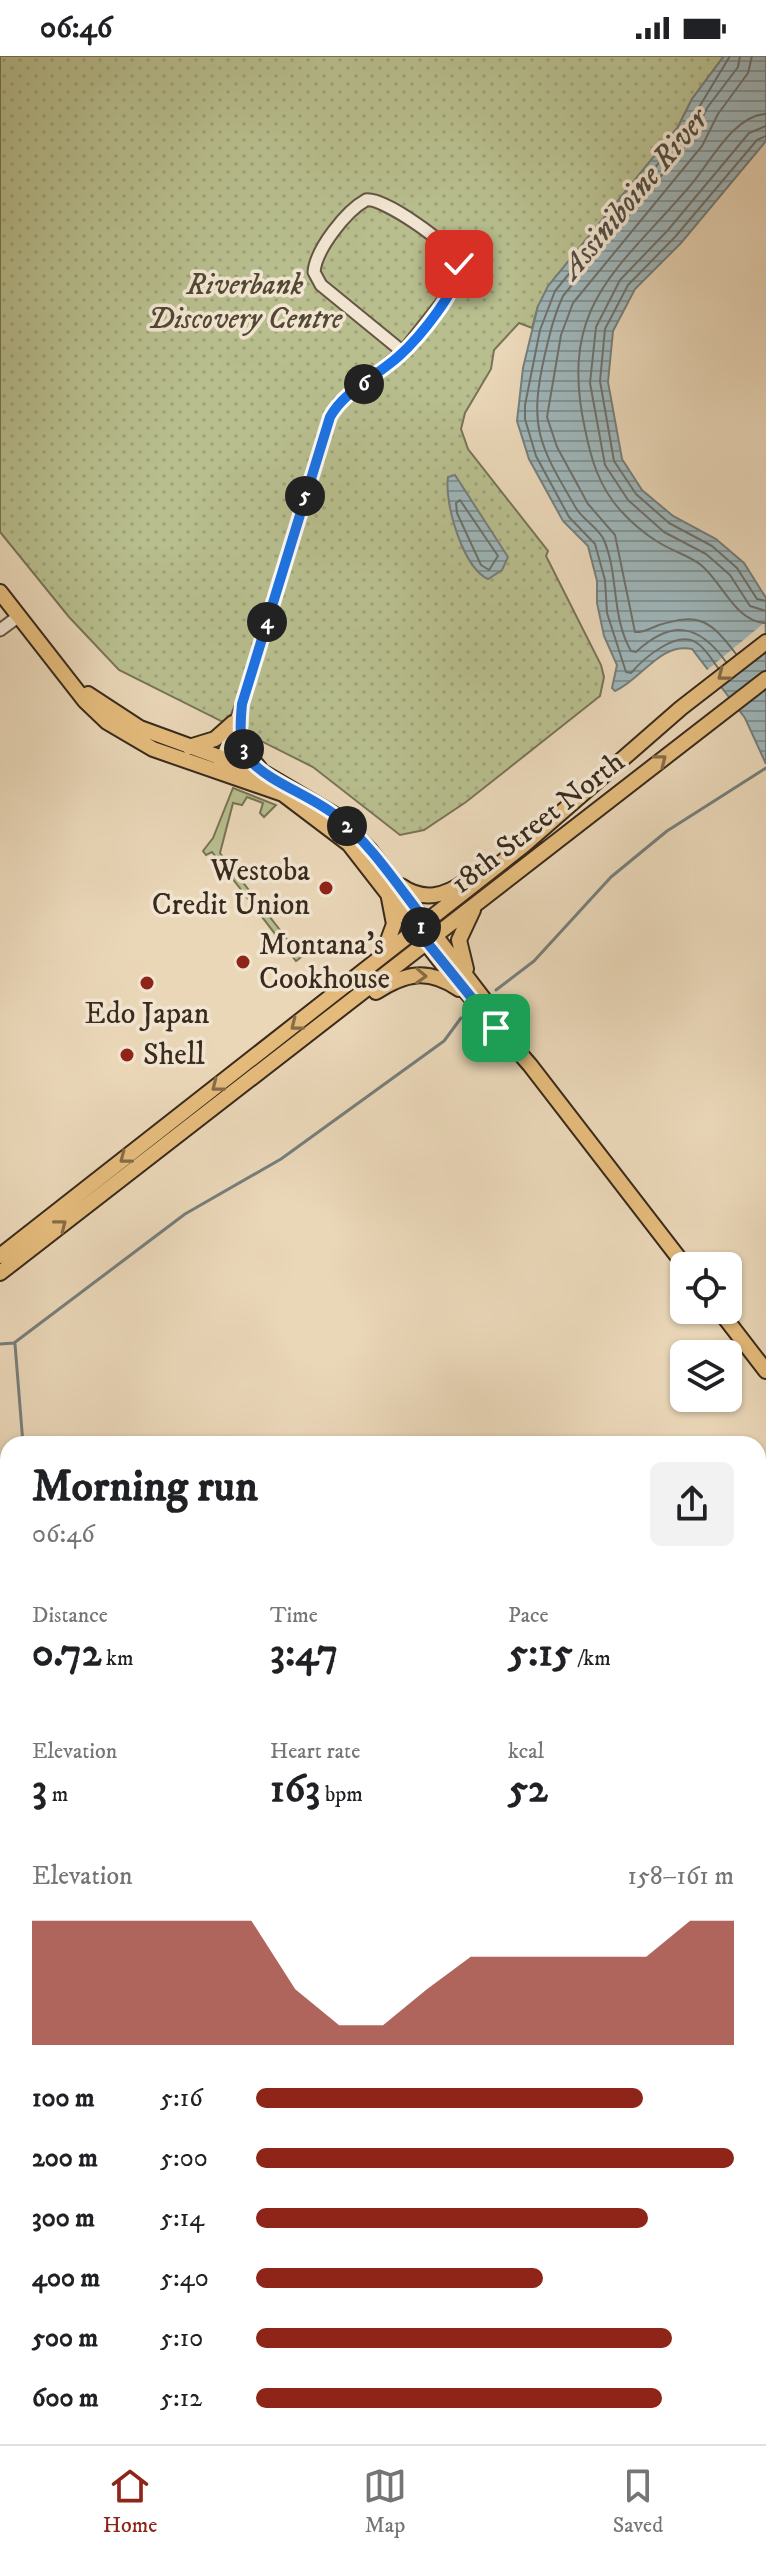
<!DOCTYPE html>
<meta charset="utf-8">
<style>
:root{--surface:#fff;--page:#f2f2f2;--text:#202124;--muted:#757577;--line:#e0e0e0;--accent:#8f2418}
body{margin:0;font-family:"IM FELL DW Pica",serif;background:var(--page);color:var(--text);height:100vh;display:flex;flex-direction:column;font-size:30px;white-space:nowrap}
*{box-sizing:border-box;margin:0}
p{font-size:26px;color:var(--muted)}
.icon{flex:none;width:44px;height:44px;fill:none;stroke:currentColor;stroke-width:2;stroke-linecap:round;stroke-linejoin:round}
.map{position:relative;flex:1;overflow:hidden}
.drawer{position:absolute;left:0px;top:1380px;width:766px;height:1008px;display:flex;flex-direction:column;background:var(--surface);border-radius:24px 24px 0 0;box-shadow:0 2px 6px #0004}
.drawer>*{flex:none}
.controls{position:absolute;left:670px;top:1196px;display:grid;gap:16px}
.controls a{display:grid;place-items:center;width:72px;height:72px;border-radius:12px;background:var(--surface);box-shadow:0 2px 6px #0004;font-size:40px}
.pin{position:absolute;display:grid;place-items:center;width:68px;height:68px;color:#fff;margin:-34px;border-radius:16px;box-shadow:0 4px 12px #0006}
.km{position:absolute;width:40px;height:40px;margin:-20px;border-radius:50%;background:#222;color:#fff;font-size:22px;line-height:40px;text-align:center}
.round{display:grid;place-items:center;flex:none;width:84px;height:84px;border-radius:12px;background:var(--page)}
.head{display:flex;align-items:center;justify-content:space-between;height:136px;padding:0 32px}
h1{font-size:44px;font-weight:700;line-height:60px}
.figures{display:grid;grid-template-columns:repeat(3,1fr);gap:12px;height:136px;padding:8px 32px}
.figures div{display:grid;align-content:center}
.figures b{font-size:40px;font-weight:700}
.figures small{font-size:22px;font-weight:400}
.figures p{font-size:22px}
.chart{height:224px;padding:16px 32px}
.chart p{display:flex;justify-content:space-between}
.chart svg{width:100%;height:144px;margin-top:8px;fill:var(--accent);opacity:.7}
ul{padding:0 32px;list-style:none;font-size:26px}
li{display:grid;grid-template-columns:128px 96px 1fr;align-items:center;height:60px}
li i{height:20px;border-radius:10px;background:var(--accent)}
.status{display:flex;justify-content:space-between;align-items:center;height:56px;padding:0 40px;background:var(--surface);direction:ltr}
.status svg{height:22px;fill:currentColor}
.dock{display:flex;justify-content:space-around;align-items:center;height:112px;border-top:2px solid var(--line);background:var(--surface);font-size:22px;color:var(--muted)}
.dock a{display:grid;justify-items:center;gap:4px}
.dock .active{color:var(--accent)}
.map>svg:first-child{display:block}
.green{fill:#b8be8e;stroke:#787456;stroke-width:2}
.forest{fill:url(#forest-crowns);stroke:#787456;stroke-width:2}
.park{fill:url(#park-dots);stroke:#787456;stroke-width:2}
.water{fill:url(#water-rules);stroke:#767e7b;stroke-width:2}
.pier{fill:#ead7b8}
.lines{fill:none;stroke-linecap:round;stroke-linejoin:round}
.shore{stroke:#6c706c;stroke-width:2}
.stream{stroke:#767e7b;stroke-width:3}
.minor-casing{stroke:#655544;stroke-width:15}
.major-casing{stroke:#392a1d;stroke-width:18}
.minor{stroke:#f1e5d1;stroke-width:11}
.major{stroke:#e5bc7c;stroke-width:14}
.oneway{stroke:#866c48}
.route-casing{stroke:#fff;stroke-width:16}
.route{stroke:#1a73e8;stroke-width:10}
.poi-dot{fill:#8f2418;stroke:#f1e5d1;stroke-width:3}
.labels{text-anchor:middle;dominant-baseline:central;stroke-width:7;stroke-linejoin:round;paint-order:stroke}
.park-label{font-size:30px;font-style:italic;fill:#524834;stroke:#f1e5d1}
.street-label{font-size:30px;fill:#392a1d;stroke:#f1e5d1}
.poi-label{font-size:30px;fill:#392a1d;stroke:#f1e5d1;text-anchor:start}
.water-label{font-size:32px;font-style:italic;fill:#524d44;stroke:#f1e5d1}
</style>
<div class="status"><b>06:46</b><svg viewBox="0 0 49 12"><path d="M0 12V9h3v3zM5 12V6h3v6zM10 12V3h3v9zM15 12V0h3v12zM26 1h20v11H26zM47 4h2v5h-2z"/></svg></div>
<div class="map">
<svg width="766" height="2388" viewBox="0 0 766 2388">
<defs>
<pattern id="forest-crowns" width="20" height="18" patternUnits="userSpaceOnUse" patternTransform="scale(2)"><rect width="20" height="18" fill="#b8be8e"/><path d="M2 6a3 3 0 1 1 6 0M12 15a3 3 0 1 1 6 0" fill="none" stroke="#9fa37a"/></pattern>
<pattern id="park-dots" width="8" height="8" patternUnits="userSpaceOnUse" patternTransform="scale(2)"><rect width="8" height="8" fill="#b8be8e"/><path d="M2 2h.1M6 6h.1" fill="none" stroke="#9fa37a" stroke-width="1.8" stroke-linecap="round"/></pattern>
<pattern id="water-rules" width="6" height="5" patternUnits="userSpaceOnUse" patternTransform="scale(2)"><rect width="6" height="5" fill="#9eb6ba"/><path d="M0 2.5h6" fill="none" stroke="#829497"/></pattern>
</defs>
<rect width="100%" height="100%" fill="#ead7b8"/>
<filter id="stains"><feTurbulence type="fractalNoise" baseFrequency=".0025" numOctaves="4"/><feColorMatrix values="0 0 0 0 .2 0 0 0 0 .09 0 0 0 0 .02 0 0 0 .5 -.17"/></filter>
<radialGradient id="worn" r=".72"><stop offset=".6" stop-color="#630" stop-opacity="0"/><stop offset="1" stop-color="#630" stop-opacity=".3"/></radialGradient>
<path class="green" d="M233 732 276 749 264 761 260 757 263 747 247 741 242 749 233 747 220 797 294 892H301L305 898 296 905 212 796 206 799 203 795 213 782Z"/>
<path class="forest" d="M8 1629V1715L0 1731V1633Z
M0 1987H8V2118L0 2115Z
M138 2380H323L313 2388H139Z
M596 2380H707L711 2388H596Z"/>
<path class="park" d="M0 0H724L692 43 678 71 538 250 532 272 519 267 494 294 491 313 465 357 461 373 468 393 548 495 546 500 601 609 604 621 600 640 466 746 424 774 400 779 313 711 119 614 69 561 0 476Z"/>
<path class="water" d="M724 0H766V85L681 187 635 233 613 275 608 326 622 403 642 434 673 460 716 483 744 507 766 542V708L745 662 692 593C660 586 641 624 615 635L612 632 617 609 604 580 597 547V525L588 490 563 465 529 403 517 365 523 312 538 250 548 230 678 71 692 43Z
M455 419 508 501 502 514 488 523C463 512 444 447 448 421Z"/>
<path class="pier" d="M764 567 766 596 719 633 706 615Z"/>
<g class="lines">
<path class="shore" d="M766 58C733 59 709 109 689 131 617 215 558 249 585 373 591 403 599 431 621 455 631 466 645 478 658 486 672 495 688 499 701 509 723 527 735 566 766 567
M766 70 749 77 668 174 620 224 596 271 590 327 605 409 628 444 664 476 706 498 730 519 750 550 766 555
M766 80 757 84 675 181 628 229 605 273 600 325 614 405 636 438 669 467 712 490 737 512 757 543 766 545
M460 444 498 500 489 514 481 509 457 457 456 447Z
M736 598C711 565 700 556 659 569 651 572 643 577 635 576L615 479 588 448 557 391 547 361 561 279 573 247 702 90 718 58 748 17 752 0
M726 606C699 568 672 563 636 596L631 595C611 560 619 520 604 484 599 472 583 464 576 452 539 389 528 371 545 298 550 277 554 259 563 240L692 82 707 52 738 11 740 0
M718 612C712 604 706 593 697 587 677 573 643 603 631 617L626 616 607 557 605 524 595 488 569 461 536 400 525 363V349L540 274 555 235 684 76 730 0"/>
<path class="stream" d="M496 934 534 905 611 821 667 775 766 712
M0 1288 14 1287 185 1158 281 1103 444 985 461 962
M15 1288 23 1388
M0 1658 8 1648
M232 2388 242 2380"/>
<g class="minor-casing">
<path id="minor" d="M0 574 19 560
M219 710 242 648 330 361 340 346 403 296 455 230C459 222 461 214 458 205 450 188 383 141 366 144 346 155 316 193 314 216L321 229 403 296
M229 710 239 672
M0 2242 8 2252
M107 2380 114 2388"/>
</g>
<g class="major-casing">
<path id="major" d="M0 536 85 645 107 666 153 693 283 738 349 788 447 914 530 1009 685 1210
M88 638 140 672 266 718 335 759 369 793 502 967
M239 671 246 696 260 713
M189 691 215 683 233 667
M401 830C424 846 445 840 466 825
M383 898 394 868 389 842
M466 913 459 884 473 854
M376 936C405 917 428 912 459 933
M0 1200 524 789 681 652 766 586
M0 1217 766 623
M719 1254 766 1315"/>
</g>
<use href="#minor" class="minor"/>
<use href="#major" class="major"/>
</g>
<defs><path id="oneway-chevron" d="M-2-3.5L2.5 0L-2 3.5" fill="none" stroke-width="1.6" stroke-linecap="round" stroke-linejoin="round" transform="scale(2)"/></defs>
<g class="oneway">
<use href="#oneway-chevron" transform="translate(723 619) rotate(142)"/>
<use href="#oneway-chevron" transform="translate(661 704) rotate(-38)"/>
<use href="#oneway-chevron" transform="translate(421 920) rotate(2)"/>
<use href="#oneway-chevron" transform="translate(296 969) rotate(142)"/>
<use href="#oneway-chevron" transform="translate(217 1030) rotate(142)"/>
<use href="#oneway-chevron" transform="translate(125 1102) rotate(142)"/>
<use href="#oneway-chevron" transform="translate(61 1169) rotate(-38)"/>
</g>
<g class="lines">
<g class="route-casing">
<path id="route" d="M459 208C462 231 417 284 399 300 377 320 344 335 330 361L242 648C240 669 238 689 252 706 268 725 313 741 335 759 371 788 398 830 426 866L417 874 496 972"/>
</g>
<use href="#route" class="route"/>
</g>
<g class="poi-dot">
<circle cx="326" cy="832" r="8"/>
<circle cx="243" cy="906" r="8"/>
<circle cx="147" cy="927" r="8"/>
<circle cx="127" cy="999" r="8"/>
</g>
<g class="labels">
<g class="park-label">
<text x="245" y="229">Riverbank<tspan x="245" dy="34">Discovery Centre</tspan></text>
</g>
<g class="street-label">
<text transform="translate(538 767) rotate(-38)">18th Street North</text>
</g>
<g class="poi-label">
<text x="310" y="815" text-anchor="end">Westoba<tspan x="310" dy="34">Credit Union</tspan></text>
<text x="259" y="889">Montana's<tspan x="259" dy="34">Cookhouse</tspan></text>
<text x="147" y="958" text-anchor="middle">Edo Japan</text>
<text x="143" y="999">Shell</text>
</g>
<g class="water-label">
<text transform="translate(635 138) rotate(-50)">Assiniboine River</text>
</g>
</g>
<rect width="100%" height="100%" filter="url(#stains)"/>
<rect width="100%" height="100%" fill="url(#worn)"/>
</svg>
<div class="controls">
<a><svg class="icon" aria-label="locate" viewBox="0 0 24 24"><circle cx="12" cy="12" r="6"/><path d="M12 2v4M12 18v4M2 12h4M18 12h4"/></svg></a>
<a><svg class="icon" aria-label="layers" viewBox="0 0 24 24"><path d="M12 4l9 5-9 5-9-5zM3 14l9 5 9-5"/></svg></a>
</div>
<div class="pin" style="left:496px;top:972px;background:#1e9e55"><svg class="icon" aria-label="arrive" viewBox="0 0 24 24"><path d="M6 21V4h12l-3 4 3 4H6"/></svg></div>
<div class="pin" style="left:459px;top:208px;background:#d93025"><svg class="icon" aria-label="check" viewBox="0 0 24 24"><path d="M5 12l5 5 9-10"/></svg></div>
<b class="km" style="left:421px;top:871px">1</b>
<b class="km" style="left:347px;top:770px">2</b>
<b class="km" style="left:244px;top:693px">3</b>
<b class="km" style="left:267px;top:566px">4</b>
<b class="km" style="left:305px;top:440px">5</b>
<b class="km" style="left:364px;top:328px">6</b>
<section class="drawer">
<div class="head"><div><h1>Morning run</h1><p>06:46</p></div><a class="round"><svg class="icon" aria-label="share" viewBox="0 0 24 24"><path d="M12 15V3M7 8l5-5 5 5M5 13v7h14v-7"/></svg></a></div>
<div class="figures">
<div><p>Distance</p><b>0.72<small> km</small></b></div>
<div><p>Time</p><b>3:47</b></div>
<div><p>Pace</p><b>5:15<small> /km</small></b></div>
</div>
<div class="figures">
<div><p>Elevation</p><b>3<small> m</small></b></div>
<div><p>Heart rate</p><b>163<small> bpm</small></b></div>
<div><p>kcal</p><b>52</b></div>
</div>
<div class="chart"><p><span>Elevation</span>158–161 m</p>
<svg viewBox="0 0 160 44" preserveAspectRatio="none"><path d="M0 44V6L10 6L20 6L30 6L40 6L50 6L60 27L70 38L80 38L90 27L100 17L110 17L120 17L130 17L140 17L150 6L160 6V44z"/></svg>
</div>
<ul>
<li><b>100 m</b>5:16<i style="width:81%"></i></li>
<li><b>200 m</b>5:00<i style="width:100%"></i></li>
<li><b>300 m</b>5:14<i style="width:82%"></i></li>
<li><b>400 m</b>5:40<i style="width:60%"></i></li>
<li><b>500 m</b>5:10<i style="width:87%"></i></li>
<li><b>600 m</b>5:12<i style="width:85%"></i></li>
</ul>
</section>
</div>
<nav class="dock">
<a class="active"><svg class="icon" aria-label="home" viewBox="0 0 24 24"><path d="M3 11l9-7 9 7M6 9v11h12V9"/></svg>Home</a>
<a><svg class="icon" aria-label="map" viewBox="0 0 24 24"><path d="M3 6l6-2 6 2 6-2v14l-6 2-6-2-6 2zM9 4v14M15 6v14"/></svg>Map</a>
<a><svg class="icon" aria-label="saved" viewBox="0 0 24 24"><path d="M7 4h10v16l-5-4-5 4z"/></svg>Saved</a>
</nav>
